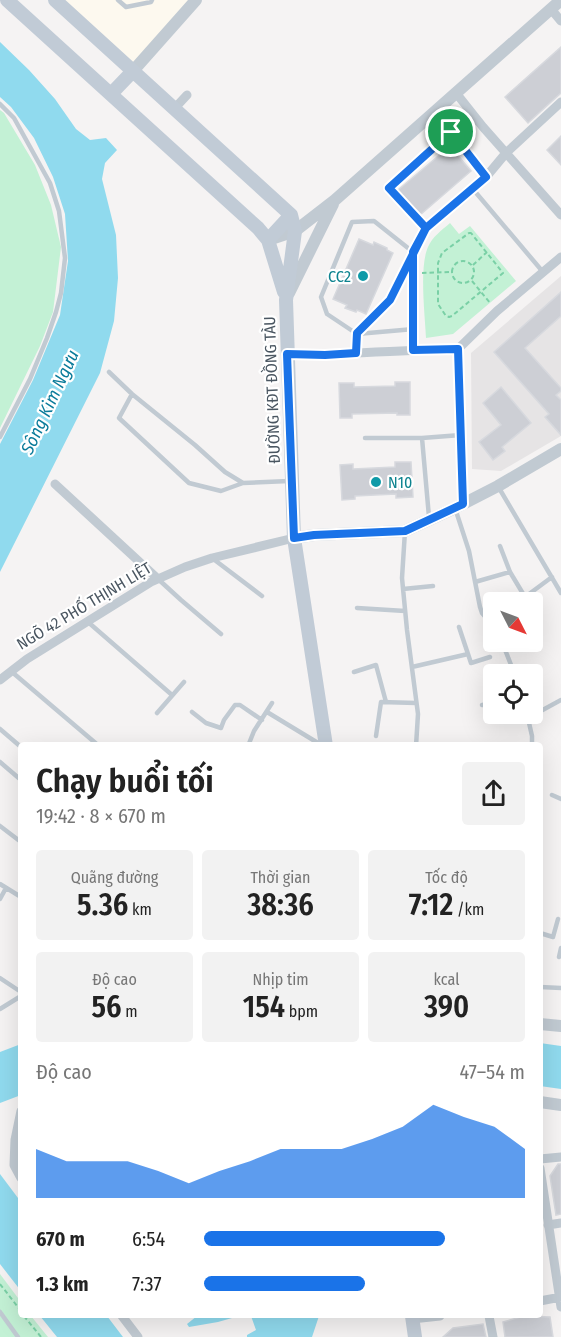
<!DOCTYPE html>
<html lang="vi">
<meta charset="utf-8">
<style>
:root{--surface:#fff;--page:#f2f2f2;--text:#222;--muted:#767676;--accent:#1a73e8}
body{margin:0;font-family:"Fira Sans Condensed",sans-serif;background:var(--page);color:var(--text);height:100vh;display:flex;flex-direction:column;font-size:22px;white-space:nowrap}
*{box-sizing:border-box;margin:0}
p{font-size:20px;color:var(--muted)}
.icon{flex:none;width:33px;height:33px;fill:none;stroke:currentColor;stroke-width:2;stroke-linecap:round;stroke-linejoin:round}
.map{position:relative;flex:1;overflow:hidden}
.sheet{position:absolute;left:18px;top:742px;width:525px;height:576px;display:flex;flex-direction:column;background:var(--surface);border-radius:6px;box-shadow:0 6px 24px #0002}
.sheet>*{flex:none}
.needle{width:39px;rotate:132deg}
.controls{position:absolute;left:483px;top:592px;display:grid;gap:12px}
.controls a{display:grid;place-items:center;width:60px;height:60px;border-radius:6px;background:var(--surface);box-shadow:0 6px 24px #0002;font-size:30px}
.pin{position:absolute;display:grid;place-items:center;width:51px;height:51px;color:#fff;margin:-26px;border:3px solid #fff;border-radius:50%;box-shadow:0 2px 6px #0007}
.round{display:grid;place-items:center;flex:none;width:63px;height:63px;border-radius:6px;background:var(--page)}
.overview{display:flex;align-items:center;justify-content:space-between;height:102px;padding:0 18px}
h1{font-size:33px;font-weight:600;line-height:45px}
.metrics{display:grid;grid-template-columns:repeat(3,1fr);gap:9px;height:102px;padding:6px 18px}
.metrics div{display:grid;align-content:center;border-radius:6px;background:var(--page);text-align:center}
.metrics b{font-size:30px;font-weight:600}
.metrics small{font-size:16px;font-weight:400}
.metrics p{font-size:16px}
.chart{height:168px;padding:12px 18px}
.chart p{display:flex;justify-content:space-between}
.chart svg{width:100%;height:108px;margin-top:6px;fill:var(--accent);opacity:.7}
ul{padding:0 18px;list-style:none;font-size:20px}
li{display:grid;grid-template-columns:96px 72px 1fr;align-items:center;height:45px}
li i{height:15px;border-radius:8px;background:var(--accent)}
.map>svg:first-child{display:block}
.commercial{fill:#fdf9ef}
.education{fill:#e6e4e5}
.green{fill:#c3f1d5}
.water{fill:#90daee}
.building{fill:#cdcfd5;stroke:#d7d9de;stroke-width:1.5}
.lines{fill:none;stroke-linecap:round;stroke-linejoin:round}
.path{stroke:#7ad0a6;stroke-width:2;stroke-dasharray:4.5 3;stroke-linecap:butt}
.service{stroke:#c1cad2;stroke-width:4.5}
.minor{stroke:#c1cad2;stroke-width:9}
.tertiary{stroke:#c1cad2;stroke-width:12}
.secondary{stroke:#c1cbd6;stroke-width:14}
.route-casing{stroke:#fff;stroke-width:12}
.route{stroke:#1a73e8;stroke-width:8}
.culture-dot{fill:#0f9aa8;stroke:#fff;stroke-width:2}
.labels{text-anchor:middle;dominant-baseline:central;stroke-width:4.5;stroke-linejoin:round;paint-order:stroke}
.culture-label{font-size:16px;fill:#0d838f;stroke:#fff;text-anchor:end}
.street-label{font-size:16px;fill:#4a5661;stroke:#fff}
.water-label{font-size:18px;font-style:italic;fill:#0c7c9b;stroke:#fff}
</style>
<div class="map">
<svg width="561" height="1337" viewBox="0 0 561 1337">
<rect width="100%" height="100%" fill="#f5f3f3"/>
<path class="commercial" d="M64 0H190L133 63Z"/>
<path class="education" d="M561 276V436L501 471 472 469 471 353Z"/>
<path class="green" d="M0 110 4 113 35 165 51 205 61 247 53 312 40 346 0 428Z
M450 223 459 234 470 226 516 281 453 334 426 338C425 315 419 267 428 247 432 237 442 230 450 223Z
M0 1274 21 1302V1316H31L48 1337H0Z"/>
<path class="water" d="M0 42 29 70 55 99 76 129 90 140 106 138 117 150 105 163 102 179 116 235 118 278 114 321 100 373 0 572V444L33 380 60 315 68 261 65 214 53 177 34 138 11 107 0 97Z
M540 1043 561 1046V1089L540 1086Z
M21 1044V1095L0 1103V1052Z
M0 1174 21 1202V1291L0 1264Z
M40 1316H107L123 1337H57Z
M197 1316H319L312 1337H247V1335L256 1330 251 1316H239L218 1322 189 1327 187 1324Z"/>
<path class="building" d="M561 47V93L528 123 505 97Z
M561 136V165L547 150Z
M450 146 471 171 420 215 398 190Z
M359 239 373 245 374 242 387 248V250L393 253 366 314 357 310 356 312 345 308 347 305 333 299Z
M561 292V316L525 348 561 388V391L556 395 561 400V435L545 417 549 414 494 352Z
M395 382H410V415H397V413L352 414V418H340L339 383H354V387L395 386Z
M501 387 531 423 502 447 505 451 493 460 479 442 501 425 483 403Z
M395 462H411L413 497 396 498V494L355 496V499L342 500 340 465 353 464V469L395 467Z
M558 1164H561V1214L556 1215 550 1176Z
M524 1316 550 1317 553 1337H505L503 1322Z
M483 1324 486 1337H443L453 1328Z"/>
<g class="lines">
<path class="path" d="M469 233H471L503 273 452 316 449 317 446 316 438 304V263L442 253Z
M452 272a11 11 0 1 1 22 0a11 11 0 1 1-22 0Z
M473 265 487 252
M422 273 452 272
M472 281 491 304
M0 1284 21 1311
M24 1316 41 1337"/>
<path class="service" d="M118 0 126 7 151 2 152 0
M0 104 14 118 50 183 59 211 65 258 61 293 56 312 47 338 30 379 0 437
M472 188 543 272
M426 228 389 188 451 132 486 177
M356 353 357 334 327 314 321 297 352 222 374 221 413 252 390 300 357 334 414 329
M109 372 132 394 195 445 225 472 243 483 289 481
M132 394 119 418 189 483 221 491 243 483
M365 438H422L461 435
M422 438 429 517
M499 488 561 593
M455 508 469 551 480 607 482 613 494 627
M405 531 402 578 407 630 418 714 416 746
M500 546 510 572 525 597 552 577
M212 558 262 596
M158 579 181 600 221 634
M475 582 510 572
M403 589 433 586
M357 608 405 611
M88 622 172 695
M459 627 471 663 490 657
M502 642 515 675
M412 667 468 654
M12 672 99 746
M354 672 376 665 386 702
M482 705 494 703
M192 712 206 723 221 728 224 720 235 705H240L262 720
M267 712 323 746
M157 713 184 682
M527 714 532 736V746
M528 718 561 700
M0 729 21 747
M376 736 381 702 416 703
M248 746 254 731 272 703
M0 762 21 780
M552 795 561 799
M0 826 21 842
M0 884 21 897
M0 899 6 888
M540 933 553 937 558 919
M559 957 561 948
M0 978 21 992
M540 987 561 988
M0 1009 21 996
M0 1312 18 1337"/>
<path class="minor" d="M551 9 561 21
M456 93 483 127 561 215
M174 109 187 95
M458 349 463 504
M458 349 497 311 561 257
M413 350V252L426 228 486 177 506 153 561 102
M287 354C344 355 401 350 458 349
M55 484 158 579
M0 680 27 659 151 582 185 567 212 558 294 538
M21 1111 15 1140 14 1165 21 1178
M540 1159 561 1157
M540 1168 561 1307
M548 1225 561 1223
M540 1301 561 1297
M122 1316 138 1337
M489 1316 493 1337
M412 1319 440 1316"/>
<path class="tertiary" d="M133 71 196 0
M268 240 295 231 335 200 561 0
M289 293 333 204
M294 538 314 535 405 531 455 508 498 486 561 449
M540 1024 561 1026
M540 1102 561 1105"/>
<path class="secondary" d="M7 0 258 228 268 240 284 292
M55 0 291 215 295 231 286 300 294 538 326 746
M111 94 133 71
M268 240 291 215
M412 1316 415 1337"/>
</g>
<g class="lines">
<g class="route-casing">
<path id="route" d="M451 132 486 177 426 228 390 300 357 333 356 353 325 355 287 354 294 538 314 535 405 531 463 504 458 349 413 350V252L426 228 389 188 451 132"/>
</g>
<use href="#route" class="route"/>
</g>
<g class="culture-dot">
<circle cx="363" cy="276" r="6"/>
<circle cx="376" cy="482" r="6"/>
</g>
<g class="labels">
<g class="culture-label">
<text x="351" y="276">CC2</text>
<text x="388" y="482" text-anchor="start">N10</text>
</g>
<g class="street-label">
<text transform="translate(272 390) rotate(-92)">ĐƯỜNG KĐT ĐỒNG TÀU</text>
<text transform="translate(84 606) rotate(-31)">NGÕ 42 PHỐ THỊNH LIỆT</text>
</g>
<g class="water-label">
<text transform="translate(50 402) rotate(-65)">Sông Kim Ngưu</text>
</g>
</g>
</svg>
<div class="controls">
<a><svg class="needle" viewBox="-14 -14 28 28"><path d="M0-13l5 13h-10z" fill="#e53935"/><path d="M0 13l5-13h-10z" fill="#767676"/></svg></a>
<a><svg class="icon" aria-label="locate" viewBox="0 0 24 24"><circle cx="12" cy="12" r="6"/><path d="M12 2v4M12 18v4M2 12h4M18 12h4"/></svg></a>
</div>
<div class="pin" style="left:451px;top:132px;background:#1e9e55"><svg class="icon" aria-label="arrive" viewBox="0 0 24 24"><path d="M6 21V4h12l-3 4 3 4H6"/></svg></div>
<section class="sheet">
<div class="overview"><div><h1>Chạy buổi tối</h1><p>19:42 · 8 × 670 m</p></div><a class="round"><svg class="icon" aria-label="share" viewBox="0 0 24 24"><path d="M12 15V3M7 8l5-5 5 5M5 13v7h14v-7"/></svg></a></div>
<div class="metrics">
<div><p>Quãng đường</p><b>5.36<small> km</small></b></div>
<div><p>Thời gian</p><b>38:36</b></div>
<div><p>Tốc độ</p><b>7:12<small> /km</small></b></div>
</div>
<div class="metrics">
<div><p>Độ cao</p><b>56<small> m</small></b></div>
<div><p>Nhịp tim</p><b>154<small> bpm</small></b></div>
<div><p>kcal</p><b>390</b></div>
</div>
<div class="chart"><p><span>Độ cao</span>47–54 m</p>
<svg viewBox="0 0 160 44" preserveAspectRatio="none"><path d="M0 44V24L10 29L20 29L30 29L40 33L50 38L60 33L70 29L80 24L90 24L100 24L110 20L120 15L130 6L140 11L150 15L160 24V44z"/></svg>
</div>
<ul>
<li><b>670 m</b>6:54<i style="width:75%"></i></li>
<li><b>1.3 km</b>7:37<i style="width:50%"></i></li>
</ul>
</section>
</div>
